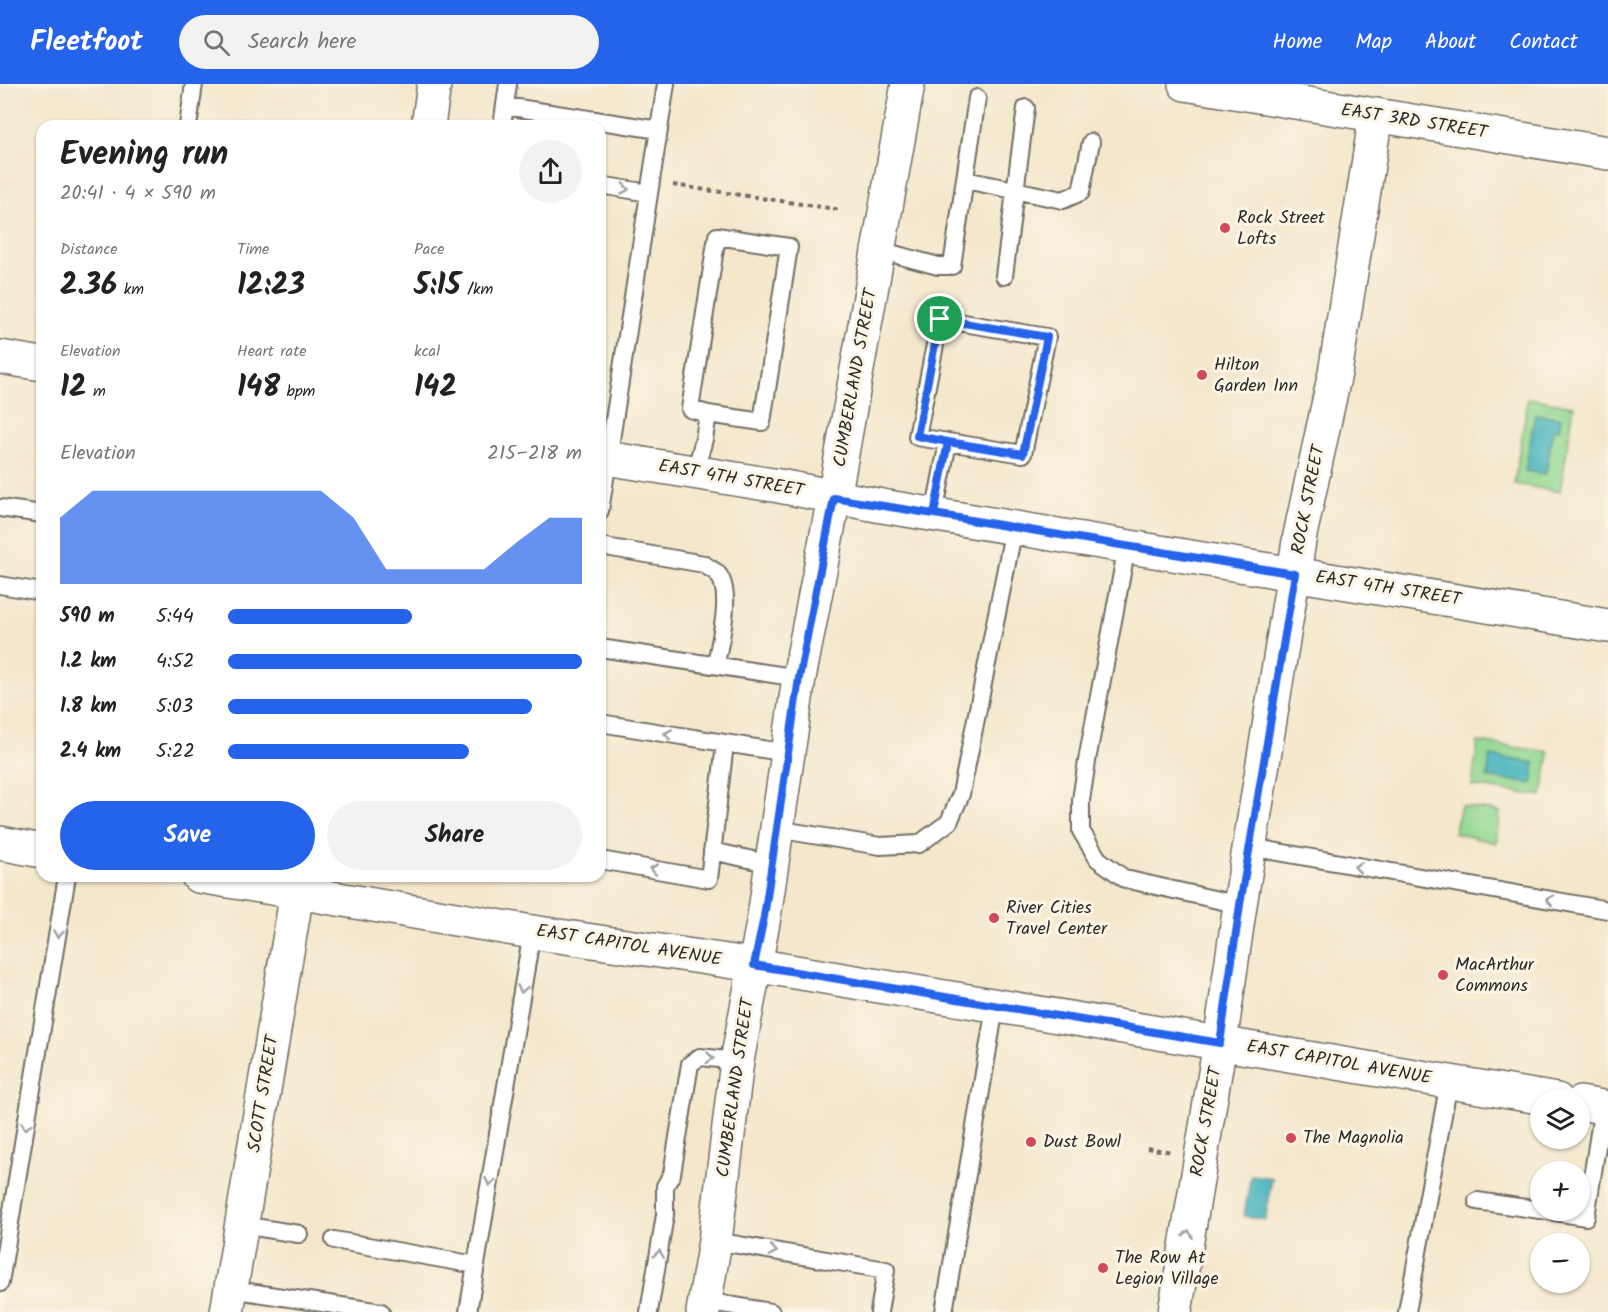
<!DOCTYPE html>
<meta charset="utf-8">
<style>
:root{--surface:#fff;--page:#f2f2f2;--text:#222;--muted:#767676;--accent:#2563eb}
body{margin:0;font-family:Kalam,sans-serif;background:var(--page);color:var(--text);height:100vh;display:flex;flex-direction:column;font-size:22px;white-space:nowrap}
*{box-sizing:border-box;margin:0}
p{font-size:20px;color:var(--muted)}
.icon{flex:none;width:33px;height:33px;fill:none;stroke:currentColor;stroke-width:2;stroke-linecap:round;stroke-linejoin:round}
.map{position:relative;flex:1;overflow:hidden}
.side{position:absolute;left:36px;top:36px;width:570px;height:762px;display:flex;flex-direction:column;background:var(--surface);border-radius:18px;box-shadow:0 2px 4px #0004}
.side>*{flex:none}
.tools{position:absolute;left:1530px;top:1005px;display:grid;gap:12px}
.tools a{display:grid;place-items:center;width:60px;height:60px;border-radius:50%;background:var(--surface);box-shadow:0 2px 4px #0004;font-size:30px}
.pin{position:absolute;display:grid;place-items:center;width:51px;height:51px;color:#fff;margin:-26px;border:3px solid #fff;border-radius:50%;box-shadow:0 2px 6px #0007}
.round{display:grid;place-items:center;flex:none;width:63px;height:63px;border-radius:32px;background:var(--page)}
.head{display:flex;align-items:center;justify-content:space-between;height:102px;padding:0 24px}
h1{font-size:33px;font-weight:600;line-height:45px}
.figures{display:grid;grid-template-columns:repeat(3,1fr);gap:9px;height:102px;padding:6px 24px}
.figures div{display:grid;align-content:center}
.figures b{font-size:30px;font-weight:600}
.figures small{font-size:16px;font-weight:400}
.figures p{font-size:16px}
.chart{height:168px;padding:12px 24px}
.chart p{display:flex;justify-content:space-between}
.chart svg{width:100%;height:108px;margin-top:6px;fill:var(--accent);opacity:.7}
.primary-button{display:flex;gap:12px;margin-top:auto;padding:12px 24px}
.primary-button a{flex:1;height:69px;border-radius:36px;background:var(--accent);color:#fff;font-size:24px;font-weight:600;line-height:69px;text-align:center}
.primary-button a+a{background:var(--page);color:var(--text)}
ul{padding:0 24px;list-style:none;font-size:20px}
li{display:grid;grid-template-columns:96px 72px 1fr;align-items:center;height:45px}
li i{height:15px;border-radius:8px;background:var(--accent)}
header{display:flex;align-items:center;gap:36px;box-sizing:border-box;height:84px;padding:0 30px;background:var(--accent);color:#fff}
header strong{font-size:28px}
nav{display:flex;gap:33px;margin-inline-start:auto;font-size:21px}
.search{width:420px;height:54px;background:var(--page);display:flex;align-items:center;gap:15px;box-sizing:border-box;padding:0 21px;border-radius:33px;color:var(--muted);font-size:22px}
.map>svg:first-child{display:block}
.green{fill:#91d790;stroke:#5e815e;stroke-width:1.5}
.water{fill:#44b3bd;stroke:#386f74;stroke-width:1.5}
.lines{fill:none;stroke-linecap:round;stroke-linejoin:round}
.lane-casing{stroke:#716d63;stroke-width:20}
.street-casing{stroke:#716d63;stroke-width:36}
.secondary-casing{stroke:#716d63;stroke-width:36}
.primary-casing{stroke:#716d63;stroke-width:36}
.path{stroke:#716d63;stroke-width:4;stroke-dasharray:4.5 4.5;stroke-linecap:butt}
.lane{stroke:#fff;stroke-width:16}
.street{stroke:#fff;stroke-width:33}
.secondary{stroke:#fff;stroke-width:33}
.primary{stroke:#fff;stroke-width:33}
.oneway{stroke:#a0a0a0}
.route-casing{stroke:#fff;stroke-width:12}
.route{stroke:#2563eb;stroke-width:8}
.poi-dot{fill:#d1495b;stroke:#fcf5e5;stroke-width:2}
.labels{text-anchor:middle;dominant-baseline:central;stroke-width:6;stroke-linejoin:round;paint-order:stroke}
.street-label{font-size:18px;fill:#2b2b2b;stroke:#fcf5e5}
.poi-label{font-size:18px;fill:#2b2b2b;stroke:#fcf5e5;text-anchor:start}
</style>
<header>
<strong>Fleetfoot</strong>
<div class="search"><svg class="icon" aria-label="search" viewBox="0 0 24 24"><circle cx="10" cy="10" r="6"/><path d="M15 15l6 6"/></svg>Search here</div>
<nav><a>Home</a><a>Map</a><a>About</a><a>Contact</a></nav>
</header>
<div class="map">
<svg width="1608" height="1228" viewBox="0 0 1608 1228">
<rect width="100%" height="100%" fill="#fcf5e5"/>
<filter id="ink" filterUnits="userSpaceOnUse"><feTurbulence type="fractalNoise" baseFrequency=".0167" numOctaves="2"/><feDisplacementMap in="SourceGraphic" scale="12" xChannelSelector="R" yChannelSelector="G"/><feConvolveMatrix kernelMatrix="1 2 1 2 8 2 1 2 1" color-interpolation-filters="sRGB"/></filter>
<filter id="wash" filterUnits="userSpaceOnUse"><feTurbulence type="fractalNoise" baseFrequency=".008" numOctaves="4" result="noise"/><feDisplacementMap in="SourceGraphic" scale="24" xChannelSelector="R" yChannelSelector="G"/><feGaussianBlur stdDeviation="1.35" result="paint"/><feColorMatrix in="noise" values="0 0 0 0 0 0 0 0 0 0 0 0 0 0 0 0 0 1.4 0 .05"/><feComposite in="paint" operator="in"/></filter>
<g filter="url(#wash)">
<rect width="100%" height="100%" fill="#f4e7cc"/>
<path class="green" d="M1528 314 1574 322 1560 408 1514 400Z
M1478 658 1549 668 1542 712 1472 702Z
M1461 722 1500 728 1496 759 1454 749Z"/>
<path class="water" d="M1535 330 1561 334 1559 346 1553 345 1546 390 1525 387Z
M1490 672 1535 679 1532 700 1487 693Z
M1251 1091 1272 1094 1265 1136 1244 1132Z"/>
</g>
<g filter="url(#ink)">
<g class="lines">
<g class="lane-casing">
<path id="lane" d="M505 22 659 46
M188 42 194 0
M502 42 508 0
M965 96 1063 116 1081 108 1091 58
M600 101 649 109
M879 166 938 182H952L977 14
M1004 192 1026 24
M695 389 704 355 708 330 762 338 789 163 717 152 690 325 708 330
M0 424 42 430
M600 427 666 0
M934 430 948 358 917 353 940 235 1047 253 1023 370 948 358
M600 462 704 480C707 483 712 485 716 488 735 506 719 558 716 581
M1127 462 1088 671 1081 716V747L1098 775 1125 795 1240 821
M0 501 42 508
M600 564 799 594
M600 639 787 669
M776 745 880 762 919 760 949 738 961 710 1014 444
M1250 763 1608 826
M712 767 771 780
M600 776 709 795 725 660
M1477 1117 1540 1126
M1542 1126 1586 1133 1603 1023
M242 1141 299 1150
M334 1156 476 1181
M715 1157 886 1186 879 1228
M0 1199 67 792
M230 1205 381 1228
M705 1217 771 1228
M468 1228 532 848
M649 1228 665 1131V1102L672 1090 690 980 700 973 737 977
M944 1228 995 923
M1407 1228 1449 998"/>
</g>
<g class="street-casing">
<path id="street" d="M0 273 42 280
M600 373 779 402 882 422 1608 542
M0 759 42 767
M198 792 297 808
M754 881 1557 1016
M1580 1019 1608 1024
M1175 1228 1220 959 1240 821 1300 451 1335 289 1376 31"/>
</g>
<g class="secondary-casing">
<path id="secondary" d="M1185 0 1608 69
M428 42 434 0"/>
</g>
<g class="primary-casing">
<path id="primary" d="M227 1228 297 808 532 848 754 881
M703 1228 715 1157 737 977 764 833 799 594 834 414 908 0"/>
</g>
<path class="path" d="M673 101 842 126
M1147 1064 1172 1068"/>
<use href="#lane" class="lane"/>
<use href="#street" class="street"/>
<use href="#secondary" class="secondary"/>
<use href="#primary" class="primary"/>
</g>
<defs><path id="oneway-chevron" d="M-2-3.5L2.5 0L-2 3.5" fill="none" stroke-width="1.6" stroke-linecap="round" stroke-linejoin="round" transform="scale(1.5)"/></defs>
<g class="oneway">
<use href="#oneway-chevron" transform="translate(625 105) rotate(9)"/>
<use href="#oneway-chevron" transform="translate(668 650) rotate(-170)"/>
<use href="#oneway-chevron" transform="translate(1358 783) rotate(-170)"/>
<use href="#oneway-chevron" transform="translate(654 785) rotate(-170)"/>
<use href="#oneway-chevron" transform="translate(1550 816) rotate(-170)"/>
<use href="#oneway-chevron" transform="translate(58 850) rotate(99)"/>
<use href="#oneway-chevron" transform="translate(522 905) rotate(100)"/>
<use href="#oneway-chevron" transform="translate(710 974) rotate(4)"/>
<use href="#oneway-chevron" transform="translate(26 1042) rotate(99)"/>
<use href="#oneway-chevron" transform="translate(490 1098) rotate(100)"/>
<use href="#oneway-chevron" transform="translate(1188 1150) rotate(-80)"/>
<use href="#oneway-chevron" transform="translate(773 1167) rotate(10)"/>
<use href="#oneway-chevron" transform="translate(659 1170) rotate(-81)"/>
</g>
</g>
<g class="lines" filter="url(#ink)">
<g class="route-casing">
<path id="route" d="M940 235 917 352 948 358 934 430 834 414 799 594 764 833 754 881 1220 959 1240 821 1295 490 934 430 948 358 1023 370 1047 253 940 235"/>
</g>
<use href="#route" class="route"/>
</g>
<g class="poi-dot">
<circle cx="1225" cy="144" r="6"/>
<circle cx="1202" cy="291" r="6"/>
<circle cx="994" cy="834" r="6"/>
<circle cx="1443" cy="891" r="6"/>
<circle cx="1291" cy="1054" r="6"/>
<circle cx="1031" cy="1058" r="6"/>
<circle cx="1103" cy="1184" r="6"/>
</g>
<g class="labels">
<g class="street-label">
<text transform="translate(1414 38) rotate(9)">EAST 3RD STREET</text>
<text transform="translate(856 294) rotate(-80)">CUMBERLAND STREET</text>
<text transform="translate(731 395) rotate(10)">EAST 4TH STREET</text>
<text transform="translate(1309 416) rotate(-79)">ROCK STREET</text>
<text transform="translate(1388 505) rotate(9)">EAST 4TH STREET</text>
<text transform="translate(629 862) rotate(9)">EAST CAPITOL AVENUE</text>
<text transform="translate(1339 979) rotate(10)">EAST CAPITOL AVENUE</text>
<text transform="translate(736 1004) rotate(-82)">CUMBERLAND STREET</text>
<text transform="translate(264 1010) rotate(-81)">SCOTT STREET</text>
<text transform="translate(1207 1038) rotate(-80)">ROCK STREET</text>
</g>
<g class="poi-label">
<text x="1237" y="134">Rock Street<tspan x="1237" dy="21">Lofts</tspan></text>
<text x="1214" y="281">Hilton<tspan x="1214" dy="21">Garden Inn</tspan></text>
<text x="1006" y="824">River Cities<tspan x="1006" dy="21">Travel Center</tspan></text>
<text x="1455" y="881">MacArthur<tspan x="1455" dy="21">Commons</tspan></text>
<text x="1303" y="1054">The Magnolia</text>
<text x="1043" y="1058">Dust Bowl</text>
<text x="1115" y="1174">The Row At<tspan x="1115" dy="21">Legion Village</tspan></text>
</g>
</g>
</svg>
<div class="tools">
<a><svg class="icon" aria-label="layers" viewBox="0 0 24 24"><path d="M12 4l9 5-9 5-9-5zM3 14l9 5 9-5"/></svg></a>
<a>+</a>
<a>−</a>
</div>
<div class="pin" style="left:940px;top:235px;background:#1e9e55"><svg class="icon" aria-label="arrive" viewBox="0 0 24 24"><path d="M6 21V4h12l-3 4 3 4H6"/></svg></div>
<section class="side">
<div class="head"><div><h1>Evening run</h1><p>20:41 · 4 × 590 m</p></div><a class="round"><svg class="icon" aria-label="share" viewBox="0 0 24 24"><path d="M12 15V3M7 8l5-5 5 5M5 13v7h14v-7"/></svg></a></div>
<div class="figures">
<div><p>Distance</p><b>2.36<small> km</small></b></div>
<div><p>Time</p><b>12:23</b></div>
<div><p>Pace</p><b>5:15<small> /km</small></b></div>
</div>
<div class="figures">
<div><p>Elevation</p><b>12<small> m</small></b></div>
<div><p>Heart rate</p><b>148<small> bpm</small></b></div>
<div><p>kcal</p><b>142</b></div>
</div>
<div class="chart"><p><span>Elevation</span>215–218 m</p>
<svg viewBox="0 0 160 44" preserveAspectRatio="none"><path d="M0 44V17L10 6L20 6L30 6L40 6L50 6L60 6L70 6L80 6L90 17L100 38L110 38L120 38L130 38L140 27L150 17L160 17V44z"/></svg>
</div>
<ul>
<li><b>590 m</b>5:44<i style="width:52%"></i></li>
<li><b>1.2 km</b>4:52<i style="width:100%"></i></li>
<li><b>1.8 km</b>5:03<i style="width:86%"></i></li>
<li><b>2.4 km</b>5:22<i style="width:68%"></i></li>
</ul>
<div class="primary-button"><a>Save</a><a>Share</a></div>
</section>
</div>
